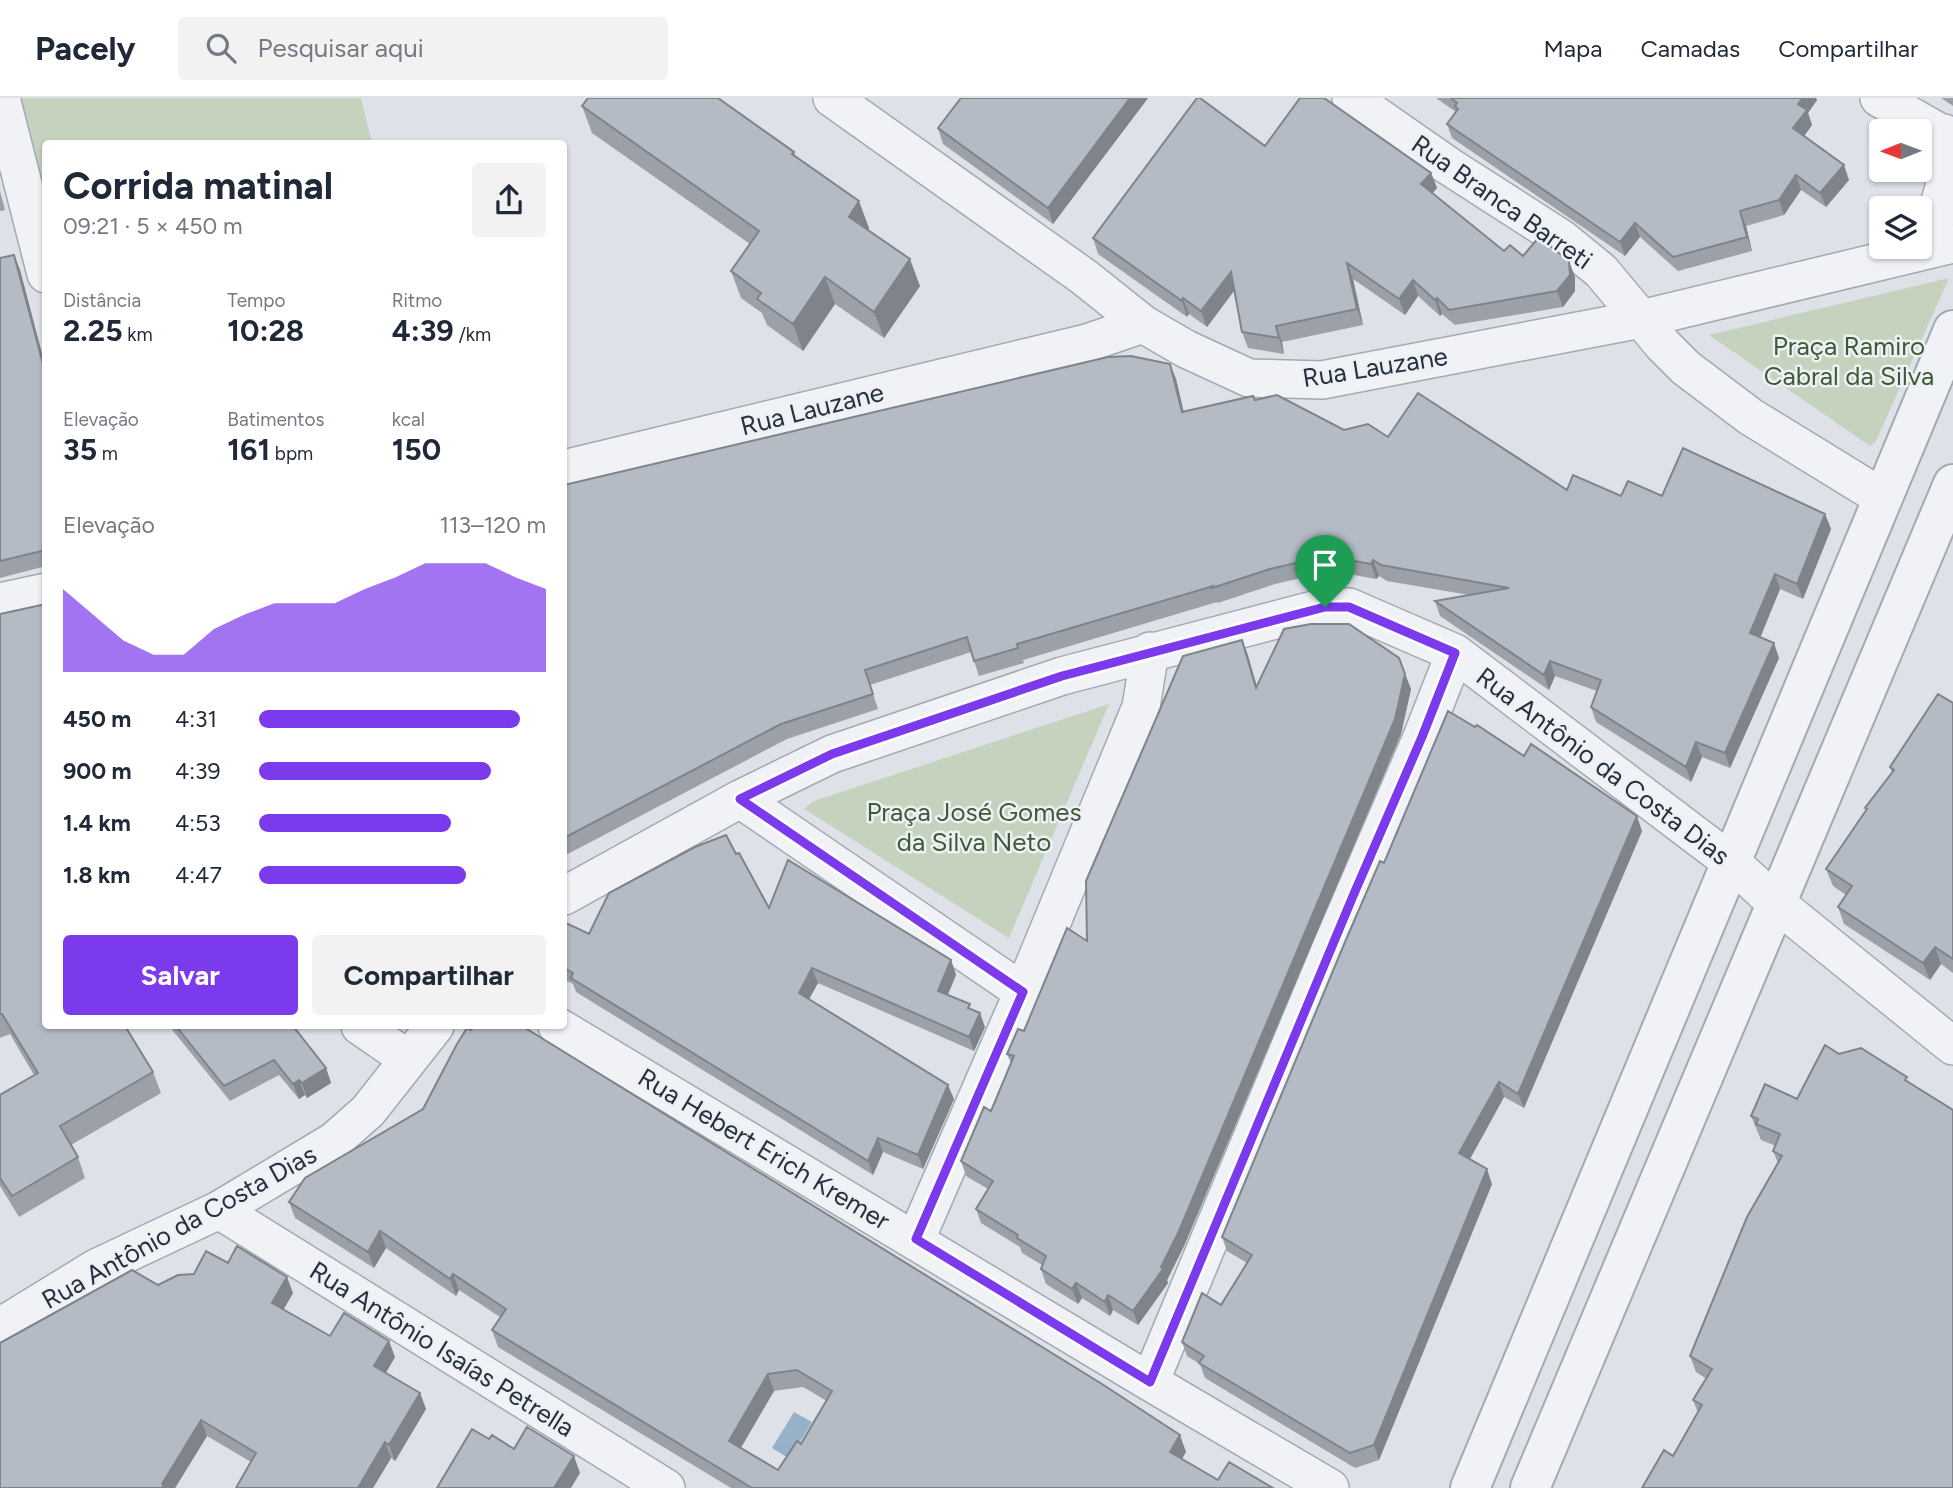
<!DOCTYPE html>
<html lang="pt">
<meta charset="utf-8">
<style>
:root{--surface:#fff;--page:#f2f2f3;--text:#1f2937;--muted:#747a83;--line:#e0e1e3;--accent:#7c3aed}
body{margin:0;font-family:Figtree,sans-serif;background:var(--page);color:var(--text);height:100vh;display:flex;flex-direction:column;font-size:26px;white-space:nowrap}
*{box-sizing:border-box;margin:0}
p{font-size:23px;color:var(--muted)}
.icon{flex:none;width:38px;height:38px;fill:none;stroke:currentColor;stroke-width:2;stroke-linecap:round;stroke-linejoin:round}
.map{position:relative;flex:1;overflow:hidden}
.side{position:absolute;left:42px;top:42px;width:525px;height:889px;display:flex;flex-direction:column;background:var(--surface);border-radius:7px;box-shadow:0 2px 5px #0004}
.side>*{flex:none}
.needle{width:46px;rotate:269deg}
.fabs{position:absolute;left:1869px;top:21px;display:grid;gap:14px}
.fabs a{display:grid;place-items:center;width:63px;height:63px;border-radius:7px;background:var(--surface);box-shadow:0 2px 5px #0004;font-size:35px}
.pin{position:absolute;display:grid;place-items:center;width:60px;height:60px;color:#fff;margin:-72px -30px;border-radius:50% 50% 50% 0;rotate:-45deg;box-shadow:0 0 7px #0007}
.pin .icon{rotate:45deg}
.round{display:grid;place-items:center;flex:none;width:74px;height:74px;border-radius:7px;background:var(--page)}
.summary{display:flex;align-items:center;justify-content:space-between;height:119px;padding:0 21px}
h1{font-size:38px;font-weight:700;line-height:52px}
.figures{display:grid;grid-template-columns:repeat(3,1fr);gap:10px;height:119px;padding:7px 21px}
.figures div{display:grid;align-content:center}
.figures b{font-size:30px;font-weight:700}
.figures small{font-size:19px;font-weight:400}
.figures p{font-size:19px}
.chart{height:196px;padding:14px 21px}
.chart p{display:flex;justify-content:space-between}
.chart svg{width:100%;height:126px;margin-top:7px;fill:var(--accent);opacity:.7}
.primary-button{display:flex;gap:14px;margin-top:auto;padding:14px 21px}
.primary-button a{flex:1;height:80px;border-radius:7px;background:var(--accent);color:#fff;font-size:28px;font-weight:700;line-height:80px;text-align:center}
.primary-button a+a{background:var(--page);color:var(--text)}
ul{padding:0 21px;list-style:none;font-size:23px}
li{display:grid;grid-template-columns:112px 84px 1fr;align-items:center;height:52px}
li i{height:18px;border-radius:9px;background:var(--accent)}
header{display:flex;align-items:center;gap:42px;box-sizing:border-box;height:98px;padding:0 35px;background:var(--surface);border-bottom:2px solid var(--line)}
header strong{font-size:33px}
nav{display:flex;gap:38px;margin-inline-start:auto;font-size:24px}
.search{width:490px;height:63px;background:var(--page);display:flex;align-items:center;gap:18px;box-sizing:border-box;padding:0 24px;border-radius:7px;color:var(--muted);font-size:26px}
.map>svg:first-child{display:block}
.green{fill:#c4d2be}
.water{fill:#97b1c9}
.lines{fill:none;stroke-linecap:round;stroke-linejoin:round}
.minor-casing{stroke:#a3a9b2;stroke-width:40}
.tertiary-casing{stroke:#a3a9b2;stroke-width:42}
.minor{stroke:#f0f2f6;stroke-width:37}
.tertiary{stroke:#f0f2f6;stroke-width:38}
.wall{fill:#9ca1a9;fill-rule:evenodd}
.shaded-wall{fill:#7f838a}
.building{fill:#b5bbc5;stroke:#7f838a;stroke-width:2;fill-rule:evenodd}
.route-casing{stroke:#fff;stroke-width:14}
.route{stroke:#7c3aed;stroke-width:9}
.labels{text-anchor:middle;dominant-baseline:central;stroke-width:5;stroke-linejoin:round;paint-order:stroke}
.street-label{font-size:26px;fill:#27303f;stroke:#edf1f5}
.park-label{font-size:26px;fill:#3c5b34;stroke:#edf1f5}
</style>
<header>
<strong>Pacely</strong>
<div class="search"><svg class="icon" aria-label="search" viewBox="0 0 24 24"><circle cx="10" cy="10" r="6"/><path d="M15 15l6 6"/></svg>Pesquisar aqui</div>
<nav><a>Mapa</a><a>Camadas</a><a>Compartilhar</a></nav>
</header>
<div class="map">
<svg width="1953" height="1390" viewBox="0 0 1953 1390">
<rect width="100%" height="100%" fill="#dee2e8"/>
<path class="green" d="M17 0H361L372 45 46 46 45 149Z
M1949 180 1876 343 1870 348 1709 237Z
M1109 606 1009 840 804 711 814 703Z"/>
<path class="water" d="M794 1314 812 1324 790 1361 772 1350Z"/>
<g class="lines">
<g class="minor-casing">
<path id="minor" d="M1 0 46 176
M832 0 1084 179 1143 226
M1351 0 1447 67 1562 141 1601 173 1663 247 1686 270 1751 319 1883 400
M1879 0 1953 42
M1927 151 1944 89V35
M564 371 1087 245 1143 226 1186 251 1249 280 1322 282 1641 221 1953 146
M0 504 46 494
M740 701 1023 894
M564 798 740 701 832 656 1062 578 1325 509H1349L1455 555 1731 764 1776 805 1953 948
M360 928 408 961
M557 928 1150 1284 1330 1390
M219 1112 666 1390
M916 1141 1023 894 1141 609 1150 553
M0 1229 96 1170 219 1112 334 1043 368 1013 435 928
M1150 1284 1331 850 1422 639 1455 555"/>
</g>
<g class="tertiary-casing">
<path id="tertiary" d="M1470 1390 1953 232
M1530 1390 1953 386"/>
</g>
<use href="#minor" class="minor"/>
<use href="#tertiary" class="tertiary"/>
</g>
<path class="wall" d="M1148 0 1053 126 943 46 938 30Z
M1436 0H1816L1817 2 1808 15 1812 27 1804 38 1849 82 1826 109 1801 92 1784 117 1746 128 1752 153 1678 173 1640 139 1625 158 1452 40 1447 26 1456 14Z
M1941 0H1953V8Z
M582 8 794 54 796 59 869 130 868 132 920 188 884 240 835 206 803 253 767 227 762 215 741 200 731 173 750 146 592 35Z
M1265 48 1431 75 1437 90 1432 96 1504 153 1523 158 1575 179V193L1563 209 1455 227 1442 216 1440 218 1418 198 1405 217 1353 181 1363 227 1282 244 1284 256 1248 250 1242 234 1234 193 1207 229 1189 216 1187 219 1098 156 1093 140Z
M0 93 5 112 0 113Z
M14 157 20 172 46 271V468L0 480V160Z
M1170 266 1176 281 1184 314 1255 302 1344 332 1388 339 1567 392 1621 398H1662L1825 416 1831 431 1803 501 1780 491 1760 539 1779 560 1730 670 1702 659 1691 684 1596 624 1591 609 1597 593 1555 578 1549 592 1440 518 1435 503 1469 497 1387 483 1379 478 1376 481 1343 475 1319 476 1275 486 1218 505 1217 504 1023 562 1024 565 979 578 971 554 870 587 878 611 787 641 564 758V387Z
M0 516 46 928 153 974 161 995 71 1047 78 1059 85 1080 19 1119 0 1088V997L34 977 10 936 0 940Z
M1242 542 1257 588 1405 576 1411 591 1401 636 1184 1148 1167 1182 1168 1185 1138 1227 1113 1212 1110 1218 1082 1200 1078 1206 1046 1186 1041 1171 1042 1167 1022 1155 1020 1149 981 1125 976 1111 988 1091 966 1078 961 1063 991 1013 1011 965 1007 956 1087 843Z
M1953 605V875L1941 866 1930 882 1844 826 1838 809 1846 797 1833 788 1826 771 1866 713 1865 710 1892 675 1890 669Z
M1642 733 1524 1010 1504 999 1470 1061 1492 1086 1379 1362 1355 1370 1205 1280 1200 1266 1187 1258 1182 1244 1221 1207 1247 1165 1227 1153 1222 1139 1384 765Z
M736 756 769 810 951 862 956 877 948 897 972 912 985 929 974 953 818 885 809 901 954 1001 923 1071 883 1054 873 1077 576 894 573 886 565 882 564 879V824L589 836Z
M169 928H293L326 970 331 985 307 1000 305 997 299 1001 279 977 230 1003Z
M1839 956 1907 979 1673 1358 1698 1315 1693 1302 1707 1281 1696 1274 1690 1258 1778 1065 1773 1053 1776 1048 1761 1042 1751 1018 1797 1001Z
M289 1104 1186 1354 1182 1361 1218 1382 1273 1390H731L498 1249 492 1232 500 1219 459 1192 456 1198 386 1150 374 1170 295 1120ZM803 1289 827 1303 801 1346 778 1372 741 1350 774 1293Z
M158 1187 293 1195 283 1212 330 1238 395 1259 386 1275 420 1295 426 1311 395 1363 391 1360 373 1390H236L251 1364 207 1338 175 1390Z"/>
<path class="shaded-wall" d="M1130 0H1148L1053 126 1048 110Z
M1803 0H1816L1817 2 1808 15 1812 27 1799 45 1793 30 1798 6Z
M1844 67 1849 82 1826 109 1820 95Z
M1431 75 1437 90 1426 102 1421 86Z
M1796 77 1801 92 1784 117 1779 102Z
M859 103 869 130 858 145 849 119Z
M1740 113 1746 128 1752 153 1747 139Z
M1635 125 1640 139 1625 158 1620 144Z
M14 157 20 172 46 271V277Z
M910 161 920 188 884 240 874 214Z
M1569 163 1575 179V193L1563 209 1557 193Z
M1347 165 1353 181 1363 227 1357 211Z
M1231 174 1236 190 1207 229 1201 213Z
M825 179 835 206 803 253 793 226Z
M1413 182 1418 198 1405 217 1399 201Z
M1183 200 1189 216 1187 219 1182 203Z
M1437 200 1442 216 1440 218 1435 202Z
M1276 228 1282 244 1284 256 1279 240Z
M1170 266 1176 281 1187 330 1182 314Z
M1825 416 1831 431 1803 501 1797 486Z
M1373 462 1379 478 1376 481 1371 466Z
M1775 476 1780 491 1756 550 1750 535Z
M1242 542 1248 557 1261 604 1256 590Z
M1774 545 1779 560 1730 670 1725 655Z
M1550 563 1555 578 1549 592 1544 577Z
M1405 576 1411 591 1401 636 1184 1148 1167 1182 1168 1185 1138 1227 1133 1213 1161 1169Z
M1696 644 1702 659 1691 684 1686 669Z
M1637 718 1642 733 1524 1010 1518 996Z
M1935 849 1941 866 1930 882 1923 865Z
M951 862 956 877 943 907 938 893Z
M812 870 818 885 804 910 799 895Z
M980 915 985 929 974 953 969 939Z
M326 970 331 985 307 1000 302 985Z
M299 982 305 997 299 1001 293 986Z
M1499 984 1504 999 1465 1070 1459 1055Z
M948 987 954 1001 923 1071 918 1057Z
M878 1040 883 1054 873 1077 868 1063Z
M1487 1071 1492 1086 1379 1362 1374 1347Z
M380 1133 386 1150 374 1170 368 1154Z
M453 1176 459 1192 456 1198 450 1181Z
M287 1179 293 1195 278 1221 272 1205Z
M1076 1185 1082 1200 1078 1206 1072 1191Z
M1108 1197 1113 1212 1110 1218 1105 1204Z
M389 1243 395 1259 380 1284 374 1268Z
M768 1276 774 1293 735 1359 729 1343Z
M420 1295 426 1311 395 1363 389 1347Z
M201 1322 207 1338 175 1390H162V1386Z
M1180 1337 1186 1354 1176 1370 1170 1354Z
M385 1344 391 1360 373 1390H358Z
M574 1358 580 1375 571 1390H554Z"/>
<path class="building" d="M588 0H718L794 54 792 56 859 103 849 119 910 161 874 214 825 179 793 226 757 201 761 195 731 173 759 133 582 8Z
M961 0H1130L1048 110 938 30Z
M1197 0H1200L1265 48 1300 0H1324L1431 75 1421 86 1504 153 1510 147 1523 158 1539 139 1569 163 1570 177 1557 193 1449 212 1437 200 1435 202 1413 182 1399 201 1347 165 1357 211 1276 228 1279 240 1242 234 1231 174 1201 213 1183 200 1182 203 1093 140Z
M1451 0H1803L1798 6 1807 12 1793 30 1844 67 1820 95 1796 77 1779 102 1740 113 1747 139 1673 159 1635 125 1620 144 1447 26 1458 11 1455 8 1457 5Z
M14 157 46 277V452L0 463V160Z
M1131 258 1170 266 1182 314 1253 298 1255 302 1277 297 1344 332 1368 326 1388 339 1418 295 1567 392 1573 377 1621 398 1628 383 1662 398 1683 350 1825 416 1797 486 1775 476 1750 535 1774 545 1725 655 1696 644 1686 669 1591 609 1601 582 1550 563 1544 577 1435 503 1509 490 1381 467 1373 462 1371 466 1337 460 1313 461 1270 471 1212 490 1213 488 1017 546 1018 550 974 563 967 539 865 572 873 596 781 626 564 740V387L1108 259Z
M46 506V928H125L153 974 60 1028 78 1059 12 1098 0 1080V997L38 975 2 916H0V516Z
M1311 526H1349L1399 560 1405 576 1395 621 1179 1133 1161 1169 1163 1171 1133 1213 1108 1197 1105 1204 1076 1185 1072 1191 1041 1171 1046 1158 1017 1140 1018 1137 976 1111 993 1083 961 1063 984 1009 991 1013 1014 958 1007 956 1018 931 1024 933 1067 830 1087 843 1086 783 1183 558 1242 542 1256 590 1284 531Z
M1938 596 1953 605V861L1935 849 1923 865 1838 809 1852 788 1826 771 1867 711 1865 710 1894 672 1890 669Z
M1448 613 1475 629 1477 627 1524 658 1531 646 1637 718 1518 996 1499 984 1459 1055 1487 1071 1374 1347 1350 1355 1199 1265 1204 1258 1182 1244 1202 1195 1221 1207 1252 1157 1222 1139 1345 844 1380 763 1384 765Z
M726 737 736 756 739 755 769 810 788 762 951 862 938 893 970 906 968 910 980 915 969 939 812 870 799 895 948 987 918 1057 878 1040 868 1063 571 880 573 875 564 870V824L589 836 609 795 695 749Z
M176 928H293L326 970 302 985 299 982 293 986 274 962 224 988Z
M474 928H522L1102 1286 1180 1337 1170 1354 1218 1382 1229 1364 1273 1390H752L492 1232 506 1211 453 1176 450 1181 380 1133 368 1154 289 1104 305 1080 423 1011 457 946 467 930 471 932ZM797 1272 832 1293 801 1346 797 1343 778 1372 729 1343 768 1276Z
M1825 947 1839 956 1861 950 1907 979 1905 982 1953 1012V1390H1642L1664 1352 1673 1358 1702 1307 1693 1302 1712 1271 1690 1258 1747 1119 1782 1058 1773 1053 1780 1036 1756 1026 1758 1021 1751 1018 1765 986 1797 1001Z
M237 1148 287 1179 272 1205 330 1238 344 1215 389 1243 374 1268 420 1295 389 1347 385 1344 358 1390H236L256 1355 201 1322 162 1386 164 1387 162 1390H0V1245L132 1172 158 1187 178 1177 194 1176 206 1153 228 1165Z
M527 1329 574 1358 554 1390H437L472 1331 489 1341 492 1337 514 1351Z"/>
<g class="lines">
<g class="route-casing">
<path id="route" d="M1325 509H1349L1455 555 1422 639 1353 798 1150 1284 916 1141 1023 894 740 701 832 656 1062 578Z"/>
</g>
<use href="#route" class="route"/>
</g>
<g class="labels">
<g class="street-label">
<text transform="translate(1502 104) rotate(35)">Rua Branca Barreti</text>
<text transform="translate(1375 269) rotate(-9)">Rua Lauzane</text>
<text transform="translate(812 311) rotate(-14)">Rua Lauzane</text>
<text transform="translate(1603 668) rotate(37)">Rua Antônio da Costa Dias</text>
<text transform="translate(764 1051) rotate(31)">Rua Hebert Erich Kremer</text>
<text transform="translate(179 1129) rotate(-29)">Rua Antônio da Costa Dias</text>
<text transform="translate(442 1251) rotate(32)">Rua Antônio Isaías Petrella</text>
</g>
<g class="park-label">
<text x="1849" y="248">Praça Ramiro<tspan x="1849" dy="30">Cabral da Silva</tspan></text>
<text x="974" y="714">Praça José Gomes<tspan x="974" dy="30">da Silva Neto</tspan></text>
</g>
</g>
</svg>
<div class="fabs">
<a><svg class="needle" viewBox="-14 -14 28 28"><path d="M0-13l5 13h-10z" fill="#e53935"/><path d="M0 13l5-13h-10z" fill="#747a83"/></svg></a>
<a><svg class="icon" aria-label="layers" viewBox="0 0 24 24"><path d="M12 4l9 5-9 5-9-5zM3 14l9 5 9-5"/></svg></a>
</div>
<div class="pin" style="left:1325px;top:509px;background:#1e9e55"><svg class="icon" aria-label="arrive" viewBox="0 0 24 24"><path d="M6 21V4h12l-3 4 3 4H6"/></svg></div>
<section class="side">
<div class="summary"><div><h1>Corrida matinal</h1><p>09:21 · 5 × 450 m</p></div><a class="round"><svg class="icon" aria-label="share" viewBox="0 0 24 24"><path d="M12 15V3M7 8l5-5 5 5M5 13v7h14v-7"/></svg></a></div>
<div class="figures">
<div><p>Distância</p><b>2.25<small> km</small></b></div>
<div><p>Tempo</p><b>10:28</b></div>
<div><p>Ritmo</p><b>4:39<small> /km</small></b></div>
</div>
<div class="figures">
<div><p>Elevação</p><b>35<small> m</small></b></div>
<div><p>Batimentos</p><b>161<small> bpm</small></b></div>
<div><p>kcal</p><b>150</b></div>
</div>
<div class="chart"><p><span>Elevação</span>113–120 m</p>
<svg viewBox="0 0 160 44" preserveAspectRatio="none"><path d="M0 44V15L10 24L20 33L30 38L40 38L50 29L60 24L70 20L80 20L90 20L100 15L110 11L120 6L130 6L140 6L150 11L160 15V44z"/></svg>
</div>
<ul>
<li><b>450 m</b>4:31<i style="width:91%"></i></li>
<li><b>900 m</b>4:39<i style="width:81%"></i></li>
<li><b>1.4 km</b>4:53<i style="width:67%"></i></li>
<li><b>1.8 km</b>4:47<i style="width:72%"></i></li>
</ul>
<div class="primary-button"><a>Salvar</a><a>Compartilhar</a></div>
</section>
</div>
